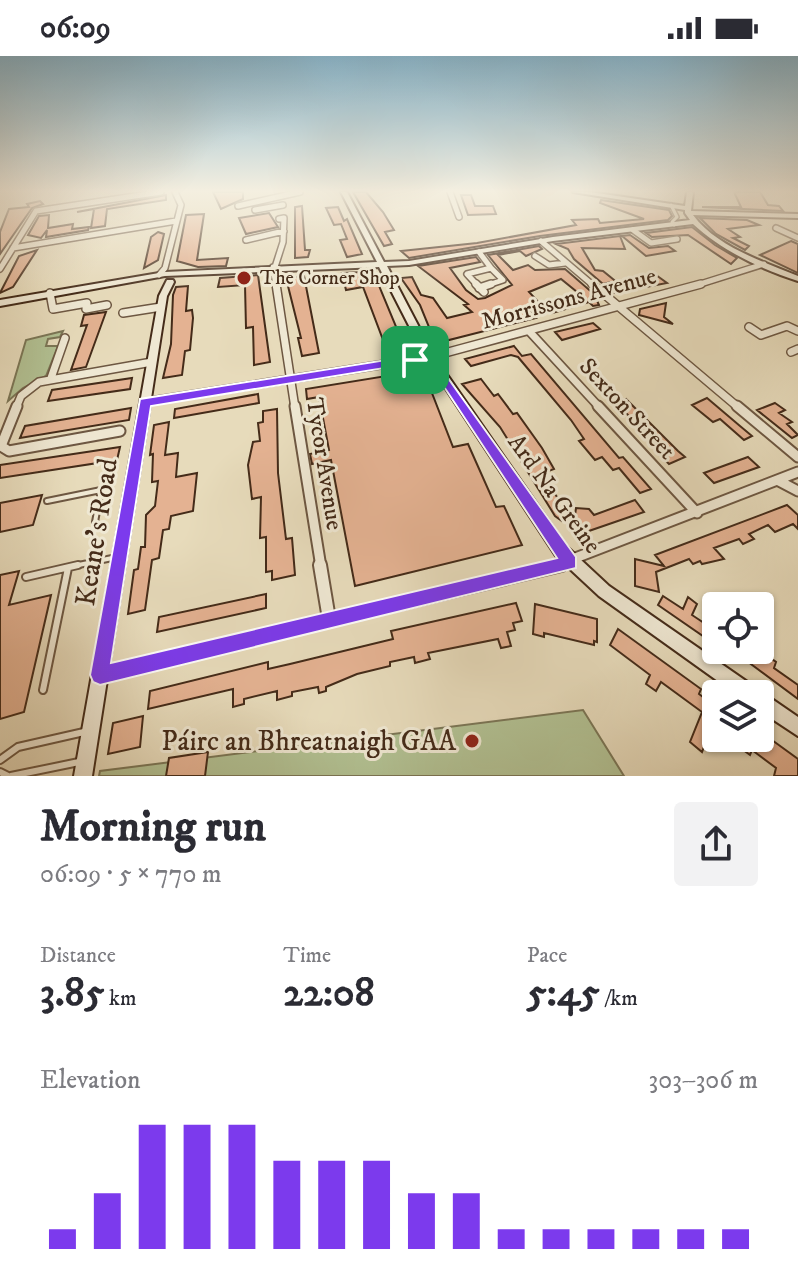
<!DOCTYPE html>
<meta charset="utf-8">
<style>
:root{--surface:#fff;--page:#f2f2f3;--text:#2b2b33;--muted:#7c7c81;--accent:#7c3aed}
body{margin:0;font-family:"IM FELL DW Pica",serif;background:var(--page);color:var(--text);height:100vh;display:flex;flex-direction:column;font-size:30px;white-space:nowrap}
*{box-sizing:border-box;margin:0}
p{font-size:26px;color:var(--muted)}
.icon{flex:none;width:44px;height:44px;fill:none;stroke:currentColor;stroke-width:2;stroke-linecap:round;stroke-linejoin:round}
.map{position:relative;height:720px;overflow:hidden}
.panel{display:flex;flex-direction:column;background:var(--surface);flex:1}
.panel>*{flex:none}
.fabs{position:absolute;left:702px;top:536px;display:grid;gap:16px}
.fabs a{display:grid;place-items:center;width:72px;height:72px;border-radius:8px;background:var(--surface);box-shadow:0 2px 6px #0004;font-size:40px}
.pin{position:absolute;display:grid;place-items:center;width:68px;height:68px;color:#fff;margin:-34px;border-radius:16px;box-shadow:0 4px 12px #0006}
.round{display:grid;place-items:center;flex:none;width:84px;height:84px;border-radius:8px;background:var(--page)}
.summary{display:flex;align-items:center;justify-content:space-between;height:136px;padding:0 40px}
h1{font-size:44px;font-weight:800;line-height:60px}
.figures{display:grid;grid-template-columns:repeat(3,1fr);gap:12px;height:136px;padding:8px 40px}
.figures div{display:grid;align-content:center}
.figures b{font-size:40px;font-weight:800}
.figures small{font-size:22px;font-weight:400}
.figures p{font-size:22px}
.chart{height:224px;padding:16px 40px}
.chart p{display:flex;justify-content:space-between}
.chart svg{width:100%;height:144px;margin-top:8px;stroke:var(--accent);stroke-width:6}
.status{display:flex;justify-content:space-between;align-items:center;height:56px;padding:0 40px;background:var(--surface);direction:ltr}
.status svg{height:22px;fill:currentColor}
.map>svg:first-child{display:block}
.green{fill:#b2c193;stroke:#7b7656;stroke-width:2}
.building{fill:#e4b292;stroke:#442b19;stroke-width:2}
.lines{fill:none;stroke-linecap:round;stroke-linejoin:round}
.lane-far2-casing{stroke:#6d5742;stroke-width:6}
.lane-far1-casing{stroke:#6d5742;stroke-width:8}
.lane-casing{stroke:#6d5742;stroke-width:10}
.street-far3-casing{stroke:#6d5742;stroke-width:8}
.street-far2-casing{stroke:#6d5742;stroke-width:10}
.street-far1-casing{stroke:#6d5742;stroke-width:13}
.street-casing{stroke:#6d5742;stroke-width:16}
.secondary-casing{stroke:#442b19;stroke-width:4}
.lane-far2{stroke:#efe8d3;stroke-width:3}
.lane-far1{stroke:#efe8d3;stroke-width:4}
.lane{stroke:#efe8d3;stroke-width:6}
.street-far3{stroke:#efe8d3;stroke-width:5}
.street-far2{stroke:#efe8d3;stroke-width:7}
.street-far1{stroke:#efe8d3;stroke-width:9}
.street{stroke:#efe8d3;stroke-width:12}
.secondary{fill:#efe8d3;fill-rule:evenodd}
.route{fill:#7c3aed;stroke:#fff;stroke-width:2;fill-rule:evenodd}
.poi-dot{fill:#8f2418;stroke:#efe8d3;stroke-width:3}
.labels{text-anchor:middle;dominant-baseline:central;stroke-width:6;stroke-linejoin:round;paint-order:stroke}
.far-poi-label{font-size:20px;fill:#442b19;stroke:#efe8d3;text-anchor:start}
.street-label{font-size:24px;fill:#442b19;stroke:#efe8d3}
.near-street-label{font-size:28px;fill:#442b19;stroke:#efe8d3}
.near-poi-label{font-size:28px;fill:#442b19;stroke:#efe8d3;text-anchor:end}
</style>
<div class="status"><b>06:09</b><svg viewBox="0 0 49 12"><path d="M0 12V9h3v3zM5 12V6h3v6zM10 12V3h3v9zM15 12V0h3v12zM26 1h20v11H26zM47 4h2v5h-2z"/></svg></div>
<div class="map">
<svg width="798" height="720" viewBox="0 0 798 720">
<rect width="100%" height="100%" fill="#e7dbbb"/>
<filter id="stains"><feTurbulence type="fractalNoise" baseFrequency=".0025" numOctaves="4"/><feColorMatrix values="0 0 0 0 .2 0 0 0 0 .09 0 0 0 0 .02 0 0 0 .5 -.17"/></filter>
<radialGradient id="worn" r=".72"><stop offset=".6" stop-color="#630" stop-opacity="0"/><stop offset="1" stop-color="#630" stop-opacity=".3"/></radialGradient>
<path class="green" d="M63 275 60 281 48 283 46 290H58L46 320 23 332 8 345 26 284Z
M583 654 624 720H99L100 715Z"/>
<path class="building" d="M213 136H243V143L221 153Z
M353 136H366L383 156 394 174 385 176 392 188 384 190Z
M734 136H760L768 149 779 150 783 155 702 151H741Z
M166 139V144L107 153 105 170 91 172 94 153 77 156Z
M461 139H471L475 150H493L496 158 468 159Z
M601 144 669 154 672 160 668 164 540 180 409 202 401 195 477 187 576 169 572 164 598 163 600 167 644 163 600 147Z
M40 145 43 148 32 152 0 198V176L9 153 29 151 27 148Z
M302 150 305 194H310L308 201 295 202V151Z
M338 151 344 165 347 163 362 198 347 201 340 184 347 183 341 168 334 169 326 152Z
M269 157 278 171 246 178 239 162Z
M204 158 197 204 228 202 226 210 198 211 177 205 186 159Z
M49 159 48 172 73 168 72 173 89 171 88 174 46 181 47 174 41 182 28 179 39 160Z
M700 162 747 164 759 169 728 173 740 181 733 182 749 190 745 194 716 178Z
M692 171 715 189 737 202 731 208 688 179 652 181 646 177Z
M158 176 164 178 158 204 144 212 151 181Z
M630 179 649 192 668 190 675 195 646 200 622 180Z
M620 180 625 193 582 192 595 214 603 215 619 228 656 219 667 227 614 237 611 226 603 228 574 203 568 193 556 188Z
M791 185 798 188V217L760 199Z
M539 190 542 193 526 200 520 195 498 199 513 214 528 209 535 214 565 213 594 238 599 249 593 250 589 246 552 257 545 250 582 240 561 223 529 236 544 252 529 255 536 262 445 285 441 280 433 281 420 249 401 222 412 221 421 239 433 242 447 262 472 256 464 249 468 248 418 210 476 201 480 206 450 212 466 234 478 243 485 242 512 229 488 199Z
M37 194 13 231 0 237 19 200Z
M363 216V222L375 220 402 285 385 289 363 231 346 234 342 217Z
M258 219 270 306 254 309 253 271 246 272 245 229 218 231 220 222Z
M304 220 319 297 302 300 298 282H301L286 222Z
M188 230 186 255 192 254 193 262 190 294 185 295 182 319 163 322 171 288 173 239 176 231Z
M666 247 664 261 673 268 639 259 640 253Z
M106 256 86 311 71 314 87 269 81 270 84 259Z
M593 267 600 273 562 284 555 276Z
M514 290 522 300 531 298 619 402 623 401 651 433 640 437 619 412 613 414 602 401 595 404 579 385 584 383 571 364 518 301 511 299 471 310 465 303Z
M423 314 453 391 468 388 496 451 504 450 522 489 355 530 331 404 312 408 310 398 329 394 319 341 307 343 306 333Z
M132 322 130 333 48 345 52 334Z
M481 323 494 340 498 338 513 358 517 357 542 392 554 413 540 418 572 461 562 465 555 460 500 371 462 328Z
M258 338 259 347 174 362 175 353Z
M707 342 740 370 752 380 744 384 720 363 713 366 692 349Z
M626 343 678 395 685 401 669 408 658 397 664 395 616 347Z
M775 347 785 354 779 357 792 366 787 368 798 379 792 382 757 354Z
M131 352 129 364 20 382 25 370Z
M277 353 278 417 286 483 292 482 295 519 272 524V515L266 516V481L260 482 261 441 252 443 248 409 253 386 260 385 258 367 263 366V355Z
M169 366 165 399 178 397 176 421 197 417 193 455 171 460 169 473 163 474 159 502 152 504 145 554 128 558 134 514 138 513 141 491H145L146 459 155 450 158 425 152 426 153 398 150 399 154 369Z
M120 391 117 404 0 422V409Z
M748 401 759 411 714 427 704 417Z
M42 439 33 469 0 476V447Z
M635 444 644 456 583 477 574 467 576 452 589 453 594 459Z
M787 449 798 459V473L793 468 775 476 768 469 749 478 754 483 743 488 739 483 714 492 724 503 702 508 700 505 693 508 689 503 656 516 659 536 635 530V503L664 510 655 499Z
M19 515 9 549 51 539 24 656 0 663V519Z
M266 538V552L157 576 159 561Z
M663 540 683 553 688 541 697 548 692 559 716 575V589L658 549Z
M516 547 522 565 513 567 515 574 507 576 511 590 501 592 498 583 428 597 430 603 415 607 414 601 390 606V610L357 618 326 631V635L319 637 318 631 292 636V640L277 644V635L244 643V648L233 651V633L148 653 150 635 268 606V613L290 608 393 583 391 575Z
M535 548 597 563V586L594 585V589L544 577V581L533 578Z
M618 573 701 633 699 638 716 651V687L708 680 702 696 690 686 702 656 661 626 656 635 646 628 650 619 610 589Z
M732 594H766L765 598 776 606 774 612 798 629V643Z
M143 660 140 691 108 698 113 667Z
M765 679 798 703V720H774L776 712 752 694 750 699 727 682Z
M208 696 205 720H166L169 702Z"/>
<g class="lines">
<g class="lane-far2-casing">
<path id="lane-far2" d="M671 149 677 161 672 166 674 169"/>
</g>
<g class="lane-far1-casing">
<path id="lane-far1" d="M47 445 101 434 95 466
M69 511 117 501"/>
</g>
<g class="lane-casing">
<path id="lane" d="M26 521 78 509
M43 634 68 512
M0 704 18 691 84 676
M0 716 8 720
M11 720 79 706"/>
</g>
<g class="street-far3-casing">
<path id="street-far3" d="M450 136 459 161
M238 150 300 136
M255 154 283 149
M776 172 798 182
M633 174 651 187 677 183
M246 184 284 175
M541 185 594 230
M13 192 176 165
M535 200 549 209 565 207
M273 211 276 230
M275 211 283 186 284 162 279 163
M0 213 36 155 161 136
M159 219 165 212 181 149 175 136
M478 230 467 218 491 212 479 196
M485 230 503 224 491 212
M694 230 764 208"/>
</g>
<g class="street-far2-casing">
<path id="street-far2" d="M276 228 295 352
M476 228 484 236
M592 228 739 352
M479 232 491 228
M50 237 53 253 87 247 86 253 107 249
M123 257 161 251
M749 271 761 279 787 270 798 275
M529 275 600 352
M791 296 798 293
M51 322 65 282
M145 346 430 301 701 228
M16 352 21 340 39 326 152 306"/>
</g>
<g class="street-far1-casing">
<path id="street-far1" d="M17 350 1 390 9 395 120 375
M295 350 321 511
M598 350 697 457
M737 350 798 401
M779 425 798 435
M552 511 798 416"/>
</g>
<g class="street-casing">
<path id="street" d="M320 509 329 563
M100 619 561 509"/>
</g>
<g class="secondary-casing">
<path id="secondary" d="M341 136H347L384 206 409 205 553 181 690 164 685 157V154L573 136H590L685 150 687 136H693L691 155 798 158V162L693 159C717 191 762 205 798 220V225C761 213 722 195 693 168L553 185 409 209 387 210 434 300 566 490 609 530 756 632 758 637 766 639 798 661V680L760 655V638H736L599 540 556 500 425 301 379 211 165 220 0 250V244L165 216 377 206Z
M167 224H173L174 226 167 240 92 720H74L159 240Z"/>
</g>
<use href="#lane-far2" class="lane-far2"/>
<use href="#lane-far1" class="lane-far1"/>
<use href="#lane" class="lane"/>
<use href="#street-far3" class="street-far3"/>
<use href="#street-far2" class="street-far2"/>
<use href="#street-far1" class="street-far1"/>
<use href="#street" class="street"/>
<use href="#secondary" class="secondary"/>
</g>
<linearGradient id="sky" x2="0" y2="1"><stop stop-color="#88b7cf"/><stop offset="0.57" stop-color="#f4efe0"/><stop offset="1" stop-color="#f4efe0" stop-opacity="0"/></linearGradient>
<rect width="798" height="237" fill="url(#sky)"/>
<path class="route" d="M430 297 576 501V512L100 629 93 626 90 619 140 343ZM427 305 557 502 111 607 151 350Z"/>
<g class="poi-dot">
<circle cx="244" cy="222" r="8"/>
<circle cx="472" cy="685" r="8"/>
</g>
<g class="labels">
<g class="far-poi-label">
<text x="260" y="222">The Corner Shop</text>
</g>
<g class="street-label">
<text transform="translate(569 243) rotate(-15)">Morrissons Avenue</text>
<text transform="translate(627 353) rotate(47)">Sexton Street</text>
<text transform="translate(324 408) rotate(81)">Tycor Avenue</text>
<text transform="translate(554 438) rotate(54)">Ard Na Greine</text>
</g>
<g class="near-street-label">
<text transform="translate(97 476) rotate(-81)">Keane's Road</text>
</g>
<g class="near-poi-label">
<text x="456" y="685">Páirc an Bhreatnaigh GAA</text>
</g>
</g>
<rect width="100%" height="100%" filter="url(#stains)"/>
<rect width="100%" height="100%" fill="url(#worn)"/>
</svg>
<div class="fabs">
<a><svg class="icon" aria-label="locate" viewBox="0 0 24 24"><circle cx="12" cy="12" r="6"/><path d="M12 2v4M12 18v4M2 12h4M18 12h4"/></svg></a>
<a><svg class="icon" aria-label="layers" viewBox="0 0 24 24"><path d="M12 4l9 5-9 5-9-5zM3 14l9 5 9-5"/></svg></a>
</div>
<div class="pin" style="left:415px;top:304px;background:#1e9e55"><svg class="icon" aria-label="arrive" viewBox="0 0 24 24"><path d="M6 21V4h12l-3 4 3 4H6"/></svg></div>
</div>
<section class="panel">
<div class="summary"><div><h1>Morning run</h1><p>06:09 · 5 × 770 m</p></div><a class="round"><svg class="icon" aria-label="share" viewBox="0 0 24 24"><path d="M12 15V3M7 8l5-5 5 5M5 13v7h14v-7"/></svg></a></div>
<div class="figures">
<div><p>Distance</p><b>3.85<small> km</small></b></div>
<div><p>Time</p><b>22:08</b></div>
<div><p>Pace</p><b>5:45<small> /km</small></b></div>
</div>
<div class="chart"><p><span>Elevation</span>303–306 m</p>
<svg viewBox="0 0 160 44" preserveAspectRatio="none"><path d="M5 44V38M15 44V27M25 44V6M35 44V6M45 44V6M55 44V17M65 44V17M75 44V17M85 44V27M95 44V27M105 44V38M115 44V38M125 44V38M135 44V38M145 44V38M155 44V38"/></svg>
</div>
</section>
